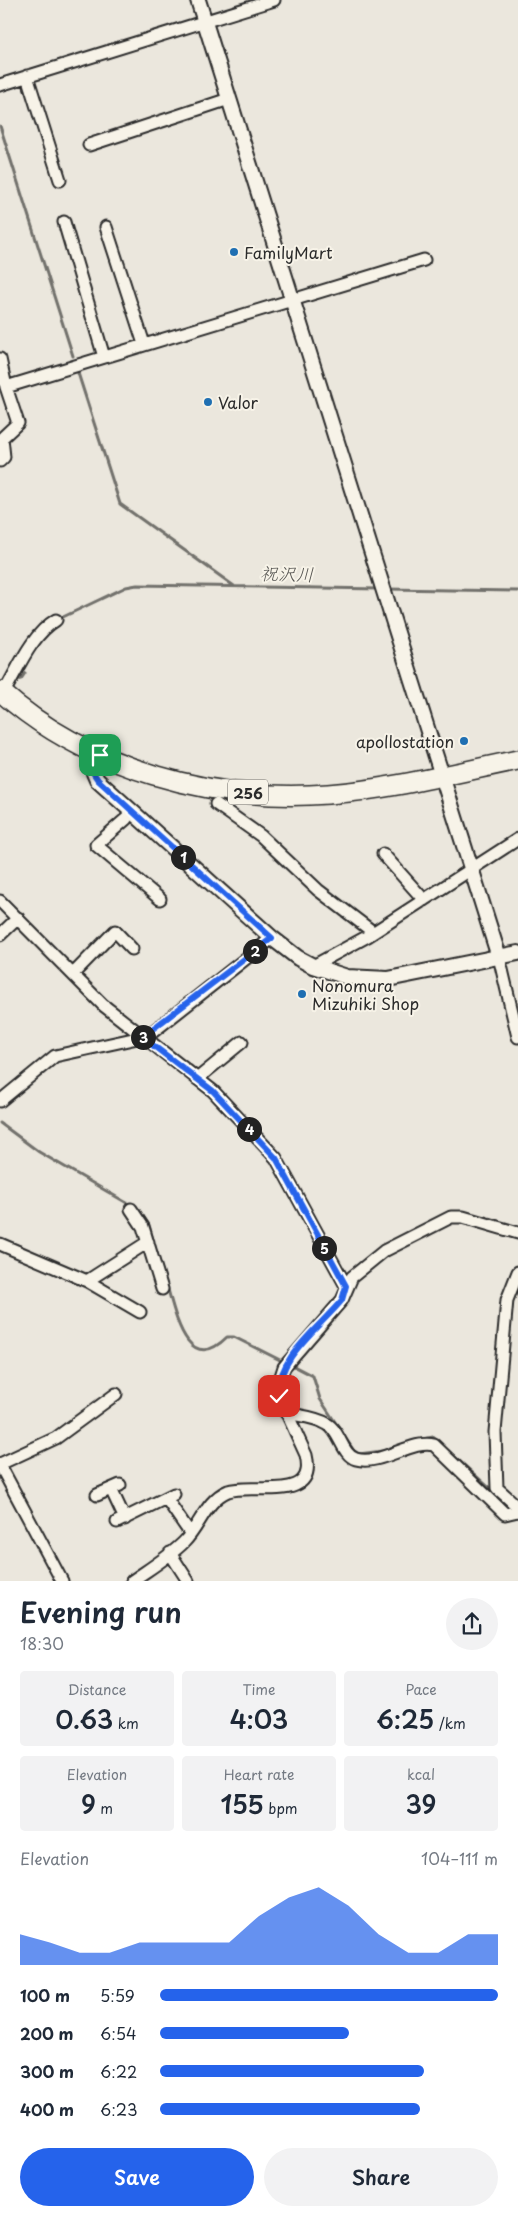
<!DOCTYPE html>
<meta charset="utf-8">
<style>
:root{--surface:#fff;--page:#f2f2f3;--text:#1f2937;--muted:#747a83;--accent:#2563eb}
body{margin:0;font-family:"Playpen Sans","Klee One",sans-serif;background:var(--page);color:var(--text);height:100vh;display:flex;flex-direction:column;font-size:19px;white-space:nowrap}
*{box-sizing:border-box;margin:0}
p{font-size:16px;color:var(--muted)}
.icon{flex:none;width:28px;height:28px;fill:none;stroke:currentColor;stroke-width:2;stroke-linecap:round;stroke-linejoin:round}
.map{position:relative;height:1581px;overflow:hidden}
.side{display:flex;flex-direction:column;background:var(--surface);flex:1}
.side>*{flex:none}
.pin{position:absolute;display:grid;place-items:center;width:42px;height:42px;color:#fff;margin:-21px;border-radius:10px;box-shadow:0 2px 8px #0006}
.km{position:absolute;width:25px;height:25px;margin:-12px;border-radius:50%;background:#222;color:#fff;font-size:14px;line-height:25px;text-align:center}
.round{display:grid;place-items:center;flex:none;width:52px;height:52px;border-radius:26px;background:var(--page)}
.head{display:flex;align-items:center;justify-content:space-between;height:85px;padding:0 20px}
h1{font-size:28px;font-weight:600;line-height:38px}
.metrics{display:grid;grid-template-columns:repeat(3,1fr);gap:8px;height:85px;padding:5px 20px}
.metrics div{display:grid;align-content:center;border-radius:5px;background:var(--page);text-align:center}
.metrics b{font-size:25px;font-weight:600}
.metrics small{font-size:14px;font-weight:400}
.metrics p{font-size:14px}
.chart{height:140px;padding:10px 20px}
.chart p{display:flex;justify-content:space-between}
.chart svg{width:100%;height:90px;margin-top:5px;fill:var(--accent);opacity:.7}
.primary-button{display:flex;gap:10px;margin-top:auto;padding:10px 20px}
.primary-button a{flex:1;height:58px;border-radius:30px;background:var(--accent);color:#fff;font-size:20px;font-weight:600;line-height:58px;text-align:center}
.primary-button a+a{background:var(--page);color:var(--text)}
ul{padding:0 20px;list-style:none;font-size:16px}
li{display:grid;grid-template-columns:80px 60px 1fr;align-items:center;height:38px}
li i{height:12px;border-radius:6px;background:var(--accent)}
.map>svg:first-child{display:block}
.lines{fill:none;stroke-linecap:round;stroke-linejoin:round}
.stream{stroke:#72716c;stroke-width:3}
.minor-casing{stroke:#2b2b2b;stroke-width:15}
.tertiary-casing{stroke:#2b2b2b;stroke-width:18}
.trunk-casing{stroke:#2b2b2b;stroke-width:22}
.minor{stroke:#f7f3e8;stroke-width:11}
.tertiary{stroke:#f7f3e8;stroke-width:14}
.trunk{stroke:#f7f3e8;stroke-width:19}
.route-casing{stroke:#fff;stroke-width:10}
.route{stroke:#2563eb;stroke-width:6}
.poi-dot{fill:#1f6fb2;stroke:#f7f3e8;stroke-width:2}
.labels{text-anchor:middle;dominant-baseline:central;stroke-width:4;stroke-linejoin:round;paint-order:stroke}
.shield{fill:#f7f3e8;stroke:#686764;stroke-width:1}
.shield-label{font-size:15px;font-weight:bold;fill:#2b2b2b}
.poi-label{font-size:16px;fill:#2b2b2b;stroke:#f7f3e8;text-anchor:start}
.water-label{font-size:18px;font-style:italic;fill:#555451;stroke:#f7f3e8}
</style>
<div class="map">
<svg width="518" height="1581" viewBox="0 0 518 1581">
<rect width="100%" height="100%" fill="#ebe7dd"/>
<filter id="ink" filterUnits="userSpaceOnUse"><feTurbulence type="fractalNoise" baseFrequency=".02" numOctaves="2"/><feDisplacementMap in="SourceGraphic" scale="10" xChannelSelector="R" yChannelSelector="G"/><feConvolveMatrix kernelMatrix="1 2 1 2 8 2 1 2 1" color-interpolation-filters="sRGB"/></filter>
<g filter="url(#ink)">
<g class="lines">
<path class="stream" d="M0 126 73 356
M78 373 120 504 234 586
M386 589 518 591
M63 617 126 587 137 585 380 589
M15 680 21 679 25 673
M0 1123 39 1152 139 1210 149 1225 158 1258
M167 1286C175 1313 187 1377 227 1337H234L284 1362
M290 1364 313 1376 320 1399 354 1451 359 1454 382 1451
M419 1440 433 1437 494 1492"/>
<g class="minor-casing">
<path id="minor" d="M27 76 60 180
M0 85 274 0
M89 145 229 99
M64 222 104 357
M106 227 144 344
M0 359 6 387 18 423 2 438 4 457 0 461
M6 387 424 260
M3 694C18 669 31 635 56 620
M216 804 261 836 318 890 373 932
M131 810 126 819 96 845 160 899
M383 854 424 900
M0 901 103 1005 213 1091 276 1158 346 1286
M0 935 18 918
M499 957 518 1037
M313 966 368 936 518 839
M73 974 115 931 132 949
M197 1079 242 1042
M0 1101 55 1056 142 1037 150 1034 272 938
M131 1209 143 1227 162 1289
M0 1244 87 1281 140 1312
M518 1272 507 1300 495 1432 497 1488 518 1507
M87 1281 148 1242
M286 1413C299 1416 316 1417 327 1424 340 1431 342 1455 356 1459 381 1466 412 1439 434 1445L505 1514 518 1511
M0 1464 56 1438 116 1394
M0 1465 62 1581
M111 1489 125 1519
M97 1495 120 1485
M166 1498 190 1533
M117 1522 174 1494
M170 1553 188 1581
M132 1581C149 1569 169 1557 184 1542 200 1526 206 1500 228 1491 252 1482 318 1505 306 1455L279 1396 278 1386 284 1367 342 1300 352 1277 384 1251 451 1217H463L518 1233"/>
</g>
<g class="tertiary-casing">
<path id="tertiary" d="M198 0 499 957
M100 755 94 773 97 780 272 938 298 958 313 966 347 977 388 979 518 953"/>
</g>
<g class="trunk-casing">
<path id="trunk" d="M0 691C86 768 213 803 328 794 392 789 455 773 518 760"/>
</g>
<use href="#minor" class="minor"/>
<use href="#tertiary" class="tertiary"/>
<use href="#trunk" class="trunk"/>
</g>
</g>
<g class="lines" filter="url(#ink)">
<g class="route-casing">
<path id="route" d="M100 755 94 774 98 780 272 938 142 1037 213 1091 276 1158 346 1286 342 1300C320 1327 275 1359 279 1396"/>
</g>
<use href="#route" class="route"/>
</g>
<g class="poi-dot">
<circle cx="234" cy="252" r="5"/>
<circle cx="208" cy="402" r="5"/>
<circle cx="464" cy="741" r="5"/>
<circle cx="302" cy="994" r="5"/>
</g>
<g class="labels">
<rect class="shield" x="228" y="779.5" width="40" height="25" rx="4"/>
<g class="shield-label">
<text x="248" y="792">256</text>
</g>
<g class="poi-label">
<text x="244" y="252">FamilyMart</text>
<text x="218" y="402">Valor</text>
<text x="454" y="741" text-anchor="end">apollostation</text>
<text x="312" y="985">Nonomura<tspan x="312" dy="18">Mizuhiki Shop</tspan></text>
</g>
<g class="water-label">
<text transform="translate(287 573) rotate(1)">祝沢川</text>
</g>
</g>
</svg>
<div class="pin" style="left:100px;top:755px;background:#1e9e55"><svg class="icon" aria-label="arrive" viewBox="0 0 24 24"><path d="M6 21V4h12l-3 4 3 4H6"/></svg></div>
<div class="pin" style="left:279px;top:1396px;background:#d93025"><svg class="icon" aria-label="check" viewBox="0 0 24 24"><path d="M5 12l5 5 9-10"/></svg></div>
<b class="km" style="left:183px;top:857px">1</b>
<b class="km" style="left:255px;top:951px">2</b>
<b class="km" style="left:143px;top:1037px">3</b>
<b class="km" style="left:249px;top:1129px">4</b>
<b class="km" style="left:324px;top:1248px">5</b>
</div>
<section class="side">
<div class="head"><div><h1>Evening run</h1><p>18:30</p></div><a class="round"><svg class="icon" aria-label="share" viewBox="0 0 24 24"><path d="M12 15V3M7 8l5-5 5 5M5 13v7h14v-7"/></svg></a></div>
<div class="metrics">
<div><p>Distance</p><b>0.63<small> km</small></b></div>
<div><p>Time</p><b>4:03</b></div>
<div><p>Pace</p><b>6:25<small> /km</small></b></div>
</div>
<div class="metrics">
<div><p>Elevation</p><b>9<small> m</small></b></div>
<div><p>Heart rate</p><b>155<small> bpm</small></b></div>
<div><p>kcal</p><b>39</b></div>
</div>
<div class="chart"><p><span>Elevation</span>104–111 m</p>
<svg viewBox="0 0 160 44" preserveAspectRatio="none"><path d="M0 44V29L10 33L20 38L30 38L40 33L50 33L60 33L70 33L80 20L90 11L100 6L110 15L120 29L130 38L140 38L150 29L160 29V44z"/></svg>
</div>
<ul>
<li><b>100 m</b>5:59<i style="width:100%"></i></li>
<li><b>200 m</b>6:54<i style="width:56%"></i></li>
<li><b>300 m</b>6:22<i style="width:78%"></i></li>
<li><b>400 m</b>6:23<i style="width:77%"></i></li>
</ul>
<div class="primary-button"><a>Save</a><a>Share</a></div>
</section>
